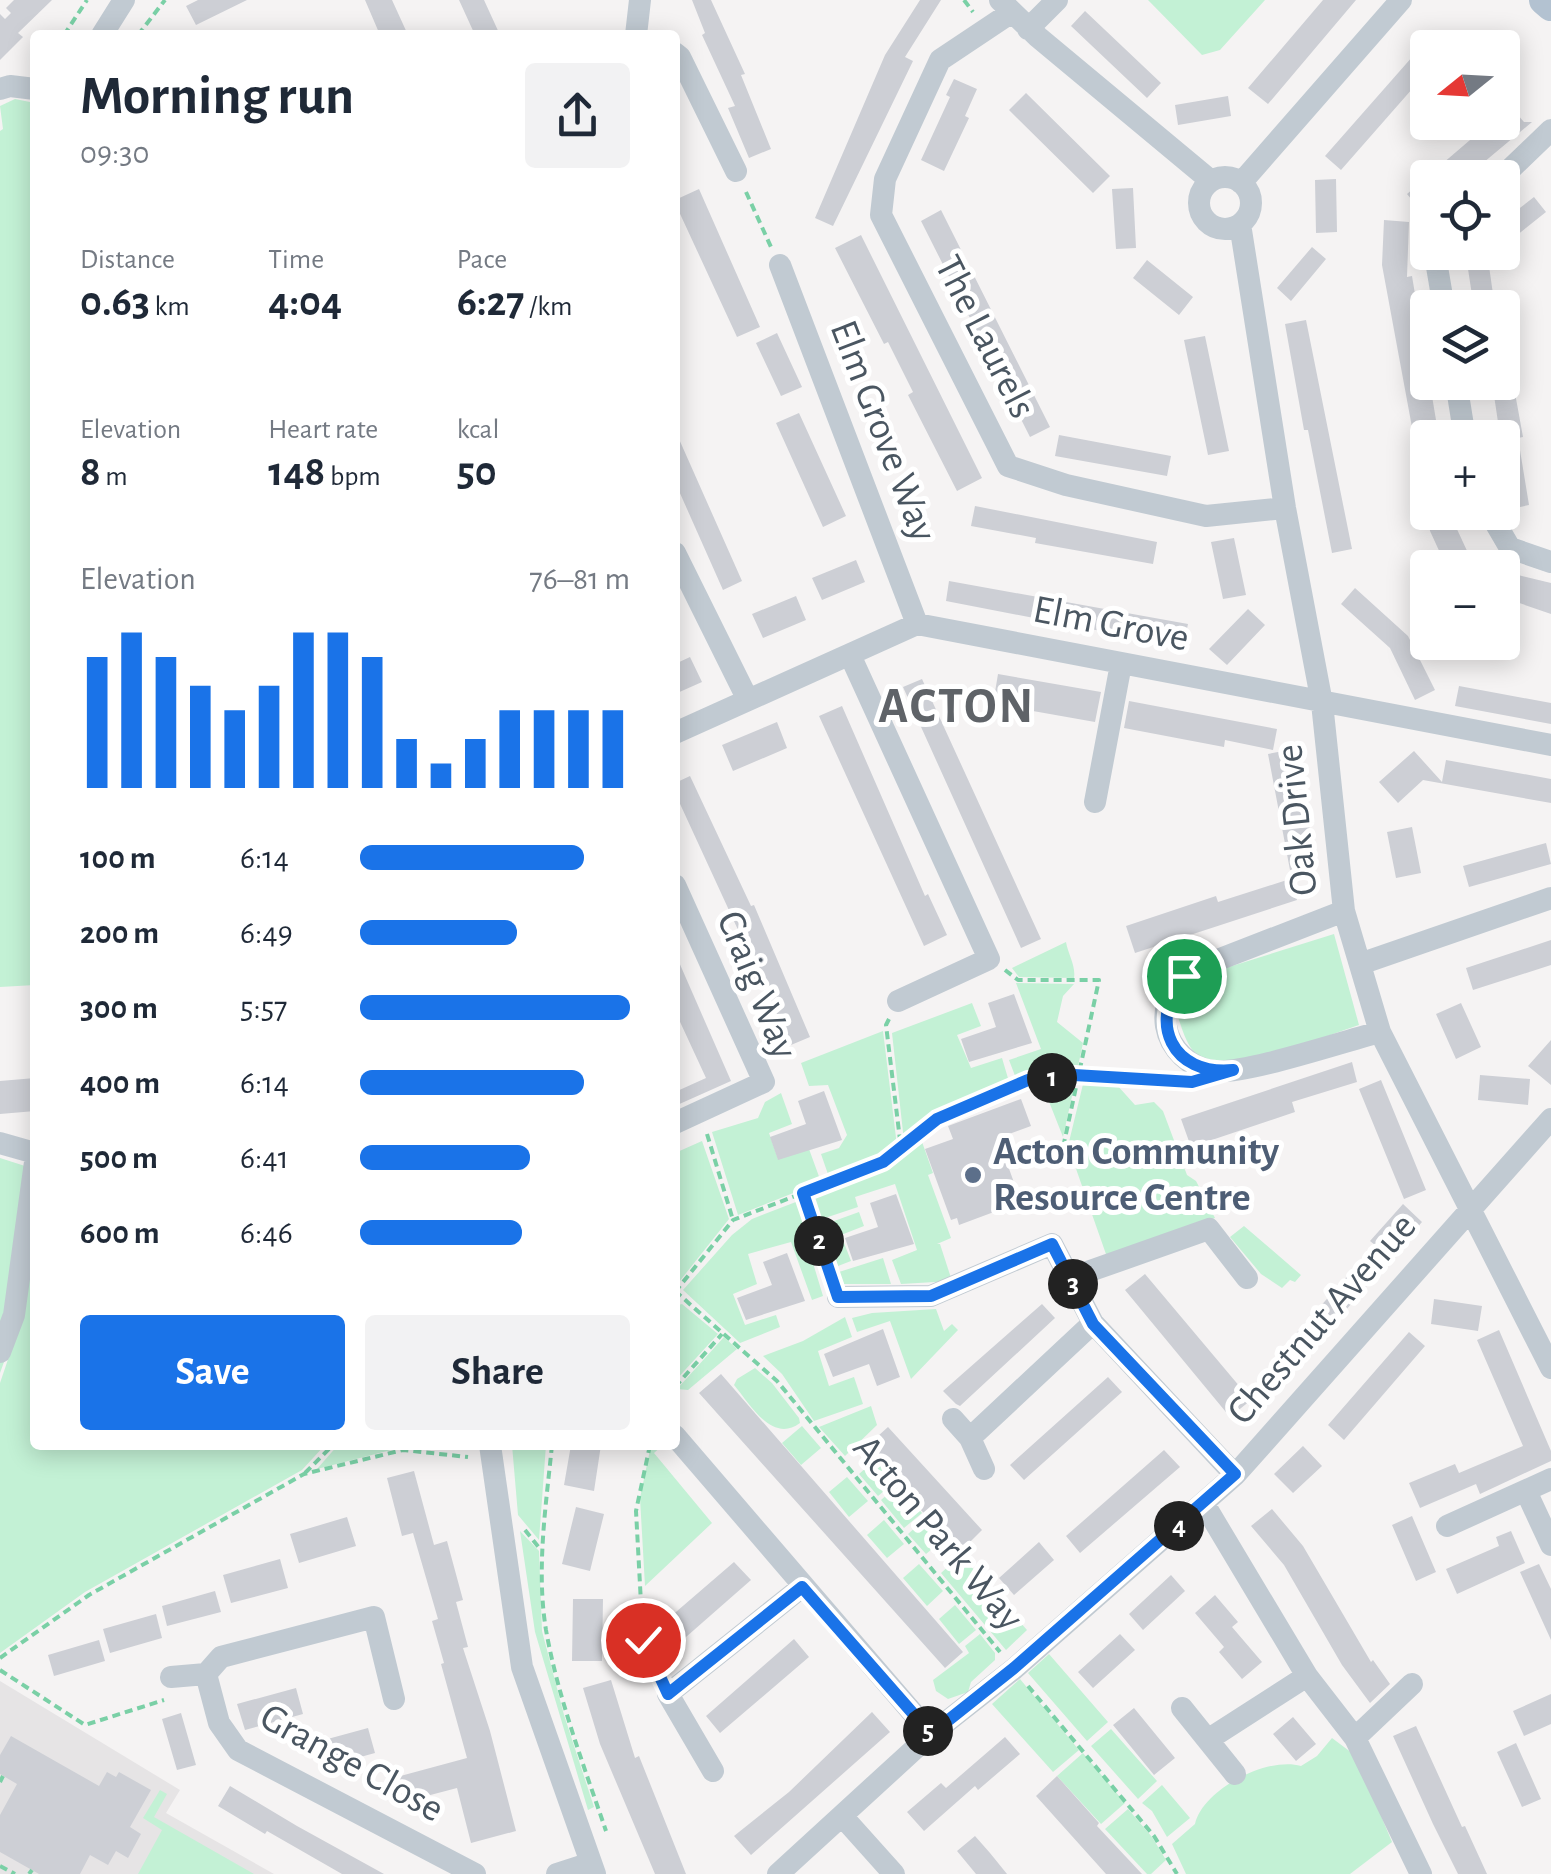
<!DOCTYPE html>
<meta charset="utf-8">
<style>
:root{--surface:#fff;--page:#f2f2f3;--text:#1f2937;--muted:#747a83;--accent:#1a73e8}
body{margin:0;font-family:"Alegreya Sans",sans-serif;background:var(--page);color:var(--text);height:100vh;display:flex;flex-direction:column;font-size:38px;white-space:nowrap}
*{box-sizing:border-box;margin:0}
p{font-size:32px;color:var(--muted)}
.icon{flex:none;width:55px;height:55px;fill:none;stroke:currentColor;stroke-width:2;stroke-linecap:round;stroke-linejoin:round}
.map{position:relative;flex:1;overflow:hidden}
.panel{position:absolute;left:30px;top:30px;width:650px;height:1420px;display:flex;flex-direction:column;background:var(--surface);border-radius:10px;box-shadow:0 5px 25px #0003}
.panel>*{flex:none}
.needle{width:65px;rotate:252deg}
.fabs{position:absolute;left:1410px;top:30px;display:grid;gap:20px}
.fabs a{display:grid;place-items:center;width:110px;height:110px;border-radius:10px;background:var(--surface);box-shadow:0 5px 25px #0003;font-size:50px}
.pin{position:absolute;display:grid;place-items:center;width:85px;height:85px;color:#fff;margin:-42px;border:5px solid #fff;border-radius:50%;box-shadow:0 2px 10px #0007}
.km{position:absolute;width:50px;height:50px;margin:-25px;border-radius:50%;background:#222;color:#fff;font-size:28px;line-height:50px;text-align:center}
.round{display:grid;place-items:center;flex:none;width:105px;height:105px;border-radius:10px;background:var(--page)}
.headline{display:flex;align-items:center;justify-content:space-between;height:170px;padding:0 50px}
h1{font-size:55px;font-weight:700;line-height:75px}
.figures{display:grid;grid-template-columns:repeat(3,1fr);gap:15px;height:170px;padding:10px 50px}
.figures div{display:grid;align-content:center}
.figures b{font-size:42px;font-weight:700}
.figures small{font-size:28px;font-weight:400}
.figures p{font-size:28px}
.chart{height:280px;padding:20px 50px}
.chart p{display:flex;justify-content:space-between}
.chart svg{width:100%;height:180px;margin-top:10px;stroke:var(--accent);stroke-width:6}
.cta{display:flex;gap:20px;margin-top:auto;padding:20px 50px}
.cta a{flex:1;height:115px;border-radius:10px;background:var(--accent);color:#fff;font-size:40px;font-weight:700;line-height:115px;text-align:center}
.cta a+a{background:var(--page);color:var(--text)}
ul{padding:0 50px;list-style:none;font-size:32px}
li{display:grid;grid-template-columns:160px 120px 1fr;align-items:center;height:75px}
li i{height:25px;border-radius:12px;background:var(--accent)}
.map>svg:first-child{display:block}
.education{fill:#e6e4e5}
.green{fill:#c3f1d5}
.building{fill:#cdcfd5}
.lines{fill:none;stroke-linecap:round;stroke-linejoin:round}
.path{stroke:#7ad0a6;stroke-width:4;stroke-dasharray:8 5;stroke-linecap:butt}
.minor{stroke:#c1cad2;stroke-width:22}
.major{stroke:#b3c2d1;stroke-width:30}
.route-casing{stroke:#fff;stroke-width:20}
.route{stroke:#1a73e8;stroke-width:12}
.service-dot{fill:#5c6f8a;stroke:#fff;stroke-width:4}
.labels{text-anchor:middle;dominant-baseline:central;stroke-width:10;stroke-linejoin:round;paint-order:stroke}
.street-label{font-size:40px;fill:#4a5661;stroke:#fff}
.service-label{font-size:40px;font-weight:bold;fill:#4e5e75;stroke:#fff;text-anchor:start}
.district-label{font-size:50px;font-weight:bold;letter-spacing:2.5px;fill:#5f6368;stroke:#fff}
</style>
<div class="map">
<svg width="1551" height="1874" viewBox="0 0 1551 1874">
<rect width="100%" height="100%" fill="#f5f3f3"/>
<path class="education" d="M0 1681 180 1790 166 1813 274 1874H0Z"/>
<path class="green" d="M1148 0H1265L1220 50 1202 55Z
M15 99 35 103V985L0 987V131L3 129 0 106Z
M1334 934 1359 1025C1325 1036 1239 1072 1207 1061 1191 1055 1185 1038 1180 1023 1172 1002 1180 991 1197 977Z
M1066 942C1068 954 1076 966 1074 978L1019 977 1012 968Z
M1016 983 1074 984 1063 996 1057 1022 1083 1043 1077 1071 1034 1075 1017 1081 1009 1060 1041 1049Z
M972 1003 981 1026 957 1035 971 1068 1002 1058 1010 1085 941 1111 904 1141 892 1033Z
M883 1031 897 1146 882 1160 830 1180 821 1154 839 1148 847 1135 828 1085 809 1086 801 1063Z
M1076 1078 1063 1137 1042 1084Z
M1084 1080 1117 1085 1135 1105 1154 1102 1163 1111 1187 1175 1196 1181 1215 1218 1107 1257 1068 1146Z
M781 1093 792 1124 769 1133 778 1159 809 1149 821 1182 738 1215 712 1132 758 1118 765 1102Z
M921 1139 933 1173 928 1175 951 1238 937 1244H940L952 1281 901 1284 892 1260 917 1250 895 1184 855 1197 858 1207 819 1220 810 1195 884 1169Z
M702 1141 729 1219 675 1287V1153Z
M0 1158 25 1166 20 1318 0 1373Z
M801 1200 822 1260 813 1263 823 1296 812 1300 791 1242 748 1254 757 1284 733 1294 745 1325 776 1315 780 1327 740 1343 683 1290 732 1235 752 1219Z
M859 1212 864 1226 841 1235 851 1261 838 1266 823 1225Z
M35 1217V1445H325L302 1470 85 1592 0 1653V1383L22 1318Z
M1244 1226 1301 1275 1295 1282 1290 1280 1282 1288 1261 1274 1230 1237Z
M883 1258 891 1284H844L839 1272Z
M682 1304 718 1334 675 1381V1306Z
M936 1309 944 1331 952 1324 958 1330 911 1379 890 1321 857 1332 852 1318 872 1313Z
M845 1317 852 1337 818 1351 829 1386 854 1377 863 1404 814 1421 782 1374 763 1356 803 1341Z
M724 1337 737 1349 688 1390 677 1389Z
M755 1368 772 1383 799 1418 800 1423C772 1444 750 1404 734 1385L737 1379Z
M871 1406 877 1425 845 1456 819 1427Z
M802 1426 821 1448 801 1465 782 1443Z
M338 1445H453L454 1450 399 1448 317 1469Z
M512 1445H546L539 1540 518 1515Z
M651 1445H663L654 1453 712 1523 645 1586 640 1498Z
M876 1459 895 1482 878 1496 859 1474Z
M847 1477 868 1501 849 1517 829 1492Z
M897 1486 922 1513 904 1528 881 1500Z
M926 1518 944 1539 926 1554 908 1534Z
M884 1520 904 1544 887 1558 867 1535Z
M520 1531 539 1551 542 1631 564 1715 594 1807 588 1810 535 1632Z
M961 1555 1027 1630 1006 1650 941 1573Z
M919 1564 943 1591 927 1606 903 1578Z
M955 1605 976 1630 959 1644 939 1619Z
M980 1634 995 1653V1660L971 1682 968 1692 948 1699 936 1691 933 1680 969 1653 965 1646Z
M1049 1654 1108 1722 1087 1741 1028 1673Z
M1020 1679 1079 1750 1053 1772 992 1704Z
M1111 1729 1157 1781 1138 1799 1091 1746Z
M1332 1738 1356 1756 1392 1842 1350 1874H1186L1172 1844 1195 1824C1203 1789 1268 1756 1301 1766L1317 1756Z
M1083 1753 1125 1803 1101 1824 1057 1776Z
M1162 1785 1190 1818 1167 1837 1152 1811 1142 1803Z
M160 1790 167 1794 154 1817 254 1874H138L162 1830 143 1818Z
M1128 1809 1152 1837 1166 1860 1151 1874H1147L1105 1829Z"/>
<path class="building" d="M14 0H52L18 33 23 37 0 60V14L5 19 11 13 6 8Z
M198 0H247L196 25 186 6Z
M365 0H392L408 35H380Z
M459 0H484L500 35H475Z
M692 0H711L745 74 741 75 771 149 749 158 728 108 735 106 702 35 705 33Z
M920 0H941L905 57 913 61 833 226 815 218 885 55Z
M1323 0H1356L1268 104 1248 88Z
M1085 11 1161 83 1147 98 1071 26Z
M1428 54V78L1420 80 1341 170 1325 156 1413 56Z
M954 79 977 89 965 116 969 118 944 171 921 160 950 97 946 95Z
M1026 93 1110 176 1093 193 1009 110Z
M1228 96 1231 116 1178 125 1175 105Z
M1502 97 1524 122H1532L1465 178H1428V219L1407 194 1491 122H1502Z
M1336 179 1337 232 1316 233 1315 180Z
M1133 188 1136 248 1116 249 1112 189Z
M699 189 760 327 737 337 675 203V200Z
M1534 197 1546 212 1502 247V222Z
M941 210 1050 427 1030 437 921 221Z
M1384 220 1409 222 1407 277 1412 276 1439 438H1414L1382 265Z
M861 235 982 478 957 491 908 395 913 392 888 342 884 344 835 248Z
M1312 247 1326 259 1291 301 1277 288Z
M1147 260 1193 297 1179 315 1133 278Z
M1489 266 1495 308H1474L1468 269Z
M1306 320 1352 549 1332 553 1308 430H1304L1285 324Z
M777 333 802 387 781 396 756 343Z
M1205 336 1229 451 1208 455 1184 340Z
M1492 382H1513L1523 437 1518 438 1529 505 1511 509Z
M799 413 846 516 823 527 776 423Z
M675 430 742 581 723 590 675 482Z
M1059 435 1171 456 1167 476 1055 456Z
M975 506 1157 542 1153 564 1035 543 1036 538 971 526Z
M1427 512H1449L1475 568H1447L1430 531Z
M1234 538 1246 595 1223 599 1211 542Z
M856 560 865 582 822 600 812 578Z
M1502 571 1551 583V614L1502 597Z
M949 581 1188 624 1183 647 946 601Z
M1355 588 1408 636 1435 690 1415 700 1390 648 1341 604Z
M796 596 806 620 763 638 752 614Z
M1248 609 1265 625 1227 665 1209 649Z
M690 657 702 682 675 694V664Z
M998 674 1101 692 1095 722 993 704Z
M922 679 1041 939 1021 948 903 687Z
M1459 686 1551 703V724L1455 706Z
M1129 701 1277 729 1273 750 1225 740 1224 747 1124 728Z
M842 706 925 896 928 894 947 935 924 946 819 716Z
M777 722 787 748 733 771 722 745Z
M1294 749 1317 865 1290 870 1268 754Z
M1414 751 1442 782 1446 760 1551 779V803L1423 780 1398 803 1379 782Z
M690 776 751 906 754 905 810 1037 791 1045 675 793V783Z
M1412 827 1421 873 1396 878 1387 832Z
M1546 843 1551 864 1469 887 1463 866Z
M1290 879 1297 900 1135 953 1126 926 1216 896 1218 902Z
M1551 940V965L1473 990 1466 968Z
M675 953 731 1081 675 1106V1092L706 1078 675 1011Z
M1014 994 1032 1043 969 1062 961 1039 996 1027 988 1003Z
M1461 1003 1481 1047 1456 1059 1436 1014Z
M1551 1040V1085L1528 1066Z
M1352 1062 1357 1082 1292 1102 1295 1112 1191 1147 1181 1119Z
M1480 1075 1530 1079 1528 1105 1478 1100Z
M35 1078V1111L0 1114V1081Z
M1381 1080 1426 1190 1404 1199 1359 1089Z
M824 1091 842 1140 778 1160 770 1137 806 1124 798 1101Z
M1021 1099 1031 1126 998 1138 1021 1202 959 1225 957 1218 951 1220 925 1149 953 1139 948 1126Z
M896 1194 914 1244 853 1261 845 1238 878 1227 870 1203Z
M1403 1204 1422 1222 1301 1362 1284 1347 1375 1245 1370 1241Z
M787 1253 805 1301 746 1320 737 1298 772 1285 763 1262Z
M1145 1274 1251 1400 1230 1417 1125 1290Z
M1434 1299 1482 1306 1478 1331 1431 1324Z
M1042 1304 1055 1318 960 1406 956 1404 943 1391Z
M883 1329 900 1377 877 1386 869 1364 833 1377 824 1354Z
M1499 1330 1551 1451V1461L1480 1494 1476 1484 1420 1508 1409 1483 1455 1464 1459 1473 1523 1446 1477 1340Z
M1409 1332 1425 1346 1344 1440 1328 1425Z
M721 1374 963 1652 945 1668 699 1393Z
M1108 1377 1122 1392 1024 1480 1010 1465Z
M888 1427 982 1530 961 1551 917 1506 919 1504 868 1445Z
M571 1445H601L594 1491 564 1485Z
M1303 1446 1322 1466 1293 1493 1274 1474Z
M1164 1450 1180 1467 1080 1553 1066 1536Z
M414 1471 434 1545 447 1541 463 1600 456 1602 468 1647 463 1648 490 1731 516 1831 471 1843 457 1788 400 1803 393 1778 467 1758 441 1664 444 1663 432 1621 438 1619 413 1533 402 1536 387 1478Z
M576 1507 604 1514 590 1571 562 1564Z
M1272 1509 1303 1546 1371 1662 1373 1660 1390 1684 1370 1703 1342 1665 1284 1565 1251 1526Z
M1412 1516 1436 1572 1416 1581 1392 1525Z
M347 1517 356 1546 299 1563 290 1534Z
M1511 1531 1525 1563 1457 1594 1446 1569 1499 1546 1496 1537Z
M1039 1542 1054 1560 1014 1595 999 1578Z
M280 1559 288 1588 231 1603 223 1575Z
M734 1562 751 1580 678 1644 662 1624Z
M1539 1564 1551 1589V1640L1520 1572Z
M1171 1575 1185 1591 1143 1630 1129 1614Z
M215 1591 221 1612 167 1626 162 1606Z
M1215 1595 1238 1622 1232 1627 1262 1662 1242 1679 1219 1652 1224 1647 1195 1613Z
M573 1599H603L602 1661H572Z
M156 1614 162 1638 110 1653 103 1629Z
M1120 1634 1135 1650 1093 1688 1078 1672Z
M794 1639 809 1657 720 1733 706 1716Z
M99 1640 105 1661 54 1676 48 1655Z
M611 1680 635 1758 639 1756 686 1874H655L600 1744 583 1688Z
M296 1688 303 1714 245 1730 237 1704Z
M1551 1694V1724L1524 1736 1513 1711Z
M1134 1708 1175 1758 1154 1775 1113 1725Z
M872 1712 890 1732 751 1855 734 1836 789 1792Z
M181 1713 196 1765 177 1770 162 1719Z
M1293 1717 1316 1744 1296 1761 1273 1734Z
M1416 1726 1462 1827 1465 1826 1487 1874H1458L1433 1824 1393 1736Z
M368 1728 375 1753 331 1765 324 1740Z
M11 1736 99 1786 107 1772 116 1777 119 1772 151 1790 130 1827 141 1834 128 1858 116 1851 108 1865 90 1855 80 1874H39L0 1852V1815L17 1784 0 1774V1755Z
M1005 1737 1020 1754 978 1790 975 1786 924 1831 907 1812 941 1783 946 1788Z
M1516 1743 1541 1799 1522 1807 1497 1752Z
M1057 1776 1099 1823 1097 1826 1142 1874H1106L1036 1796Z
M230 1786 297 1826 384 1874H342L267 1831 265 1834 218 1806Z
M975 1836 990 1853 1007 1874H976L957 1851Z"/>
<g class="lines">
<path class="path" d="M964 0 973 12
M64 35 87 0
M138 35 165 0
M746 192 771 247
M1005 970 1018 980H1099L1064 1143 1041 1152
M889 1019 886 1025 901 1148
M707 1134 733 1220
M803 1193 832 1279
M675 1291 777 1381 1000 1652
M675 1292 733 1220 883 1162 937 1119 1028 1080 1074 1075 1177 1081
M675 1387 722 1334
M552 1445C546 1506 536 1569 546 1630 558 1698 584 1766 606 1831
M650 1445 636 1511 643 1640 660 1676
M305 1473 333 1445
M525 1530 541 1550
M0 1658 89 1595 304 1474 403 1450 468 1457
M0 1670 85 1725 164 1700
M1028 1686 1154 1836 1177 1874
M0 1782 3 1776
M0 1866 15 1874
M29 1874 32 1870"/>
<path class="minor" d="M1000 0 1038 37 1211 181
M1012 12 940 60 885 179 881 215 1008 466 1066 485 1206 516 1285 508
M1028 29 1057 0
M102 35 124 0
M636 35 640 0
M675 53 680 57 736 171
M0 89 10 86 35 89
M1199 203a26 26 0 1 1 52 0a26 26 0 1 1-52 0Z
M1501 178 1551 130
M1241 183 1401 0
M1240 224 1285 508 1322 703 1344 911 1380 1032 1551 1368
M1442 252 1436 261 1444 308
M780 265 917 624
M1456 382 1465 438
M1489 512 1510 548 1551 562
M675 553 748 700
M850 655 989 959 898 1001
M675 733 917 624 1551 745
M1095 802 1121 664
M675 885 764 1082 675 1123
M1344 911 1197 968C1177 981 1162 1000 1166 1026 1170 1049 1190 1068 1213 1071 1244 1075 1344 1041 1380 1032
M1360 964 1551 898
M0 1143 35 1153
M1070 1278 1209 1229 1247 1278
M838 1297 931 1296 1052 1244 1093 1323 1235 1475
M0 1352 14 1315 35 1162
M953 1419 970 1438 984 1469
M675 1436 931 1734
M970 1438 1093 1323
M490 1445 522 1667 595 1874
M1526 1491 1551 1545
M1204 1504 1307 1676 1355 1738 1421 1874
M1447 1526 1551 1479
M206 1674 221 1657 374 1617 394 1699
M171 1677 206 1674 219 1723 238 1750 475 1874
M1182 1708 1235 1774
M1355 1738 1412 1684
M1209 1739 1307 1676
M713 1771 668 1694 802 1587
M842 1816 894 1874
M557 1874 591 1863
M778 1874 931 1734 1014 1669 1235 1475 1551 1119"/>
<path class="major" d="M1544 0 1551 6"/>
</g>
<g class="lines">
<g class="route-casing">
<path id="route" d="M643 1640 668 1694 802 1587 931 1734 1014 1668 1235 1474 1093 1324 1052 1244 931 1296 838 1297 803 1193 883 1162 937 1119 1028 1080 1074 1075 1192 1082 1233 1070C1172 1076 1147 1022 1184 976"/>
</g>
<use href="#route" class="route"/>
</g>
<circle class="service-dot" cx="973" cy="1175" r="10"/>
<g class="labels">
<g class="street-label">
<text transform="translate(985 337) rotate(63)">The Laurels</text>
<text transform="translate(883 431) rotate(69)">Elm Grove Way</text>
<text transform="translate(1111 624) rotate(11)">Elm Grove</text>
<text transform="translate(1297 820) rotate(-96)">Oak Drive</text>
<text transform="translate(757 985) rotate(68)">Craig Way</text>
<text transform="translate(1322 1319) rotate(-49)">Chestnut Avenue</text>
<text transform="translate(938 1533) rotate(50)">Acton Park Way</text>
<text transform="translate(352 1763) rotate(29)">Grange Close</text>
</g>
<g class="service-label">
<text x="993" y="1152">Acton Community<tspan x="993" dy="46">Resource Centre</tspan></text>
</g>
<g class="district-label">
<text x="957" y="707">ACTON</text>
</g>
</g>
</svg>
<div class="fabs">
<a><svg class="needle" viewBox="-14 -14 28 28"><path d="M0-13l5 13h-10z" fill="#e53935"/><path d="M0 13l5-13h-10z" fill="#747a83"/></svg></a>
<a><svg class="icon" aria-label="locate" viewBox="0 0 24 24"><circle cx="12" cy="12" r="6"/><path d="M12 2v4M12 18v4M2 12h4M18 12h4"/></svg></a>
<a><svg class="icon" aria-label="layers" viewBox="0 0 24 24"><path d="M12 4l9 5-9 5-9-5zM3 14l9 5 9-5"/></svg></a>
<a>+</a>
<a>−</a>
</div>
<div class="pin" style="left:1184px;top:976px;background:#1e9e55"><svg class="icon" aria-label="arrive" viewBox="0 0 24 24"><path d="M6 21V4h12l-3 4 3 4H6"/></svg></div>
<div class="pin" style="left:643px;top:1640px;background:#d93025"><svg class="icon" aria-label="check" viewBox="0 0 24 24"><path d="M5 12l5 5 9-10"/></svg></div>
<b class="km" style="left:1052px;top:1078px">1</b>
<b class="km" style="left:819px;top:1241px">2</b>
<b class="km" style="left:1073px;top:1284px">3</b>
<b class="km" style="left:1179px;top:1526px">4</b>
<b class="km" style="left:928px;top:1731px">5</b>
<section class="panel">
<div class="headline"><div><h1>Morning run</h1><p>09:30</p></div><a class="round"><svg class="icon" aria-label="share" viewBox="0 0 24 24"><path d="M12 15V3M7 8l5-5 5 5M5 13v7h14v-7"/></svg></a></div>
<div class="figures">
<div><p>Distance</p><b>0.63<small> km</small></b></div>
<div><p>Time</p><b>4:04</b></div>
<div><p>Pace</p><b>6:27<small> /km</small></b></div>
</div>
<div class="figures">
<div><p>Elevation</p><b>8<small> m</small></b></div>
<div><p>Heart rate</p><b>148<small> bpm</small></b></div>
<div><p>kcal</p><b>50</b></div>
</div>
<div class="chart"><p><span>Elevation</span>76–81 m</p>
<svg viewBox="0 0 160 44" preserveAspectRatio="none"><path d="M5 44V12M15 44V6M25 44V12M35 44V19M45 44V25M55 44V19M65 44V6M75 44V6M85 44V12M95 44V32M105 44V38M115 44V32M125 44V25M135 44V25M145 44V25M155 44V25"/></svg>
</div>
<ul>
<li><b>100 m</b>6:14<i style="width:83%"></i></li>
<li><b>200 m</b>6:49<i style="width:58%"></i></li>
<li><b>300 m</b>5:57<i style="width:100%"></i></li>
<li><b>400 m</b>6:14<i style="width:83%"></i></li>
<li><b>500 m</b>6:41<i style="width:63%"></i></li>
<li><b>600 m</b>6:46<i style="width:60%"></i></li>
</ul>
<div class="cta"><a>Save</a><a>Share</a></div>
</section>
</div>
